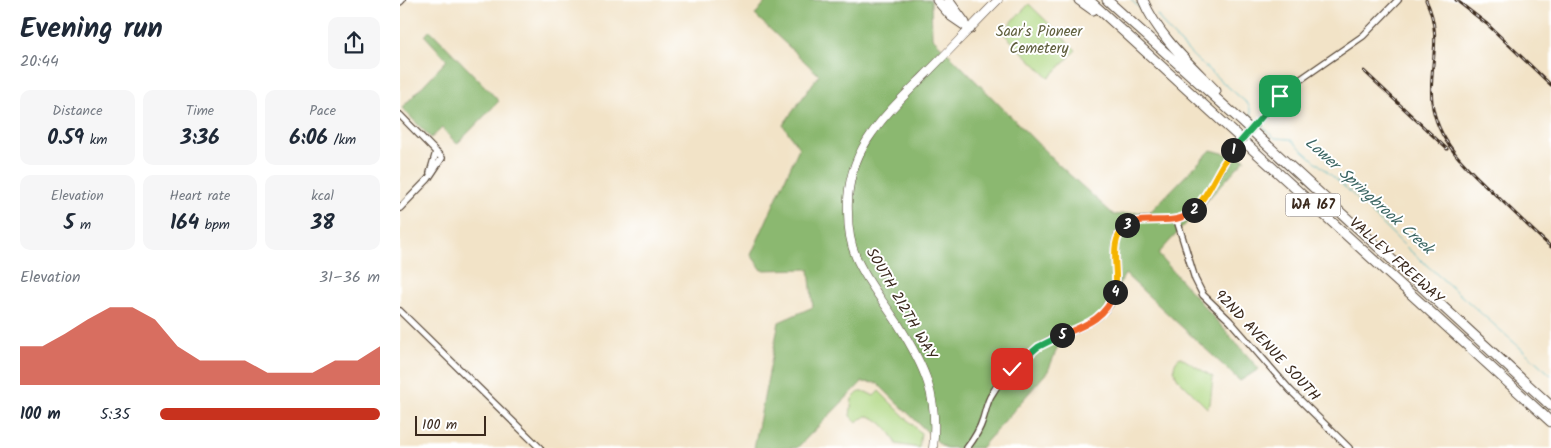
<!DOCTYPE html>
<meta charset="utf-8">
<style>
:root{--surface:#fff;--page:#f6f6f7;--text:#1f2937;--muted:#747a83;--accent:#c8321e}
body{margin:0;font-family:Kalam,sans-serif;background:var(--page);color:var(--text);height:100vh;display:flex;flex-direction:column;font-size:19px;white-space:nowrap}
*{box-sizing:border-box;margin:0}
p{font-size:16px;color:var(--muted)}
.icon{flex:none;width:28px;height:28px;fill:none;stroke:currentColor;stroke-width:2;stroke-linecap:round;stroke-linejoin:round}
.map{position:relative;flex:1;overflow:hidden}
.panel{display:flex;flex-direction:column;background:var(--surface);width:400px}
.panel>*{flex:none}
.scale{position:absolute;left:15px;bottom:12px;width:71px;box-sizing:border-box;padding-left:5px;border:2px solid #3b2a1e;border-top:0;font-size:14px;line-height:18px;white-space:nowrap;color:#3b2a1e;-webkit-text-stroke:4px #fff;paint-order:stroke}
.pin{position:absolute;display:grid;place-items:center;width:42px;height:42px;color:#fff;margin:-21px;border-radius:10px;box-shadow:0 2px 8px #0006}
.km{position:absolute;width:25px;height:25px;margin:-12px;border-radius:50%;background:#222;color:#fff;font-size:14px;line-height:25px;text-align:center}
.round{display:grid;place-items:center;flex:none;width:52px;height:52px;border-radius:10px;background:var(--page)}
.headline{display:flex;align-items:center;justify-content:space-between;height:85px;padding:0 20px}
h1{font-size:28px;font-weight:700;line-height:38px}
.stats{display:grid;grid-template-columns:repeat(3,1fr);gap:8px;height:85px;padding:5px 20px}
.stats div{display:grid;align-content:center;border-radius:10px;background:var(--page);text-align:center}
.stats b{font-size:21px;font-weight:700}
.stats small{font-size:14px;font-weight:400}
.stats p{font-size:14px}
.chart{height:140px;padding:10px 20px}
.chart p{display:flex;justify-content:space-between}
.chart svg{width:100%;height:90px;margin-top:5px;fill:var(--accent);opacity:.7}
ul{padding:0 20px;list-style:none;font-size:16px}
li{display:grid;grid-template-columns:80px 60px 1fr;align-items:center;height:38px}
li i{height:12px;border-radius:6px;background:var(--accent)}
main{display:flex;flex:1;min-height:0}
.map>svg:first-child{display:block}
.green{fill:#afd781;stroke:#758050}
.forest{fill:#8bb86f;stroke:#637146}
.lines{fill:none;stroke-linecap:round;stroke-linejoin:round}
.stream{stroke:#3caeb6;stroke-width:1}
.minor-casing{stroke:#564637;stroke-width:8}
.major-casing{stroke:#564637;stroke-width:9}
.highway-casing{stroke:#564637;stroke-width:11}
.minor{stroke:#fff;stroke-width:5.5}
.major{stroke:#fff;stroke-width:8}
.highway{stroke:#fff;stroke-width:9}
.rail-casing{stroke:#3b2a1e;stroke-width:3}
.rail{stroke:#fff;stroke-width:1;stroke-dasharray:4;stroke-linecap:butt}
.minor-bridge-casing{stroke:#564637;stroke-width:8;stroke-linecap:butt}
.minor-bridge{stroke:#fff;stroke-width:5.5}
.split-1-casing{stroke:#fff;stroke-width:10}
.split-2-casing{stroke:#fff;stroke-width:10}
.split-3-casing{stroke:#fff;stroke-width:10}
.split-4-casing{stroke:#fff;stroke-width:10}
.split-5-casing{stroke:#fff;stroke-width:10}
.split-6-casing{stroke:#fff;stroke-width:10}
.split-1{stroke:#22a559;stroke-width:6}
.split-2{stroke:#f5b400;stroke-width:6}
.split-3{stroke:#f0652b;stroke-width:6}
.split-4{stroke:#f5b400;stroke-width:6}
.split-5{stroke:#f0652b;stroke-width:6}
.split-6{stroke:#22a559;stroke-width:6}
.labels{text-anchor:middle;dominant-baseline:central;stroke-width:4;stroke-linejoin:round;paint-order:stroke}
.shield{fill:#fff;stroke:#766a62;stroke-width:1}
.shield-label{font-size:14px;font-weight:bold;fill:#3b2a1e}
.park-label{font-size:15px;fill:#5e5e3c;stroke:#fff}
.street-label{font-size:15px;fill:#3b2a1e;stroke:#fff}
.water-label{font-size:16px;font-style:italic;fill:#3b6562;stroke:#fff}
</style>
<main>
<section class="panel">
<div class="headline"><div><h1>Evening run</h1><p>20:44</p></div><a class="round"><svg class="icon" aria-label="share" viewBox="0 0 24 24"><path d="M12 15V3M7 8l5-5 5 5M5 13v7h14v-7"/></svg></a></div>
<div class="stats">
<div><p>Distance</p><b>0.59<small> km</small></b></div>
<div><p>Time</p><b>3:36</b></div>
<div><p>Pace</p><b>6:06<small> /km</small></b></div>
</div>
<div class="stats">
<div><p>Elevation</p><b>5<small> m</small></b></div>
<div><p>Heart rate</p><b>164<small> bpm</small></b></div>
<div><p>kcal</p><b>38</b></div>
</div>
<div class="chart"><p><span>Elevation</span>31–36 m</p>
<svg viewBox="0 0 160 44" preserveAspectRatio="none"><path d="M0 44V25L10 25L20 19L30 12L40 6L50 6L60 12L70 25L80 32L90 32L100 32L110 38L120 38L130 38L140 32L150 32L160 25V44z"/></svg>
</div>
<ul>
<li><b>100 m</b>5:35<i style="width:100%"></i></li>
</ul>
</section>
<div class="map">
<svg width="1151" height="448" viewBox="0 0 1151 448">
<rect width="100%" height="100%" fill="#fff"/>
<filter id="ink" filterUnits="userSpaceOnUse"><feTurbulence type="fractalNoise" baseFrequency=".02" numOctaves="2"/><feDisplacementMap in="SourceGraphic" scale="10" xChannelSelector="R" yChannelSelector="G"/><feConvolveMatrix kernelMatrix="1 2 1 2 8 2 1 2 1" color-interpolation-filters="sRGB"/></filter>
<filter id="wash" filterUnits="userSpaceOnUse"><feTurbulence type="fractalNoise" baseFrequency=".0096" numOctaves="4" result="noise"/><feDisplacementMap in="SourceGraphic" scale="20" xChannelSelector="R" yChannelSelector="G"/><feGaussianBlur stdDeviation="1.12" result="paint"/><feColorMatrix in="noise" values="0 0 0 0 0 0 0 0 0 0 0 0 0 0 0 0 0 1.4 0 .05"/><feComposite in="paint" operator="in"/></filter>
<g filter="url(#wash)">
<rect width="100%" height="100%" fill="#f2e3c7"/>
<path class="green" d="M629 4 676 50 649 78 602 32Z
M780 357 813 377 810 404 807 408 778 379C773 371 772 363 780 357Z
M479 391 521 433 519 448 496 444C493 433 478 416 466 416L456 422 450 416 452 399 459 392H466L474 396Z"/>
<path class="forest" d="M367 0H531L532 37 659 165 714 215 751 211 811 150 845 159 758 254 859 369 840 381 725 274 701 316 663 334 648 371 581 448H546L541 445 477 383 462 382 397 448H354L379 322 413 307 409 269 362 270 351 255 399 148 383 125 419 75 355 15Z
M30 30 99 101 57 144 42 128 31 138 2 108 47 60 25 36Z"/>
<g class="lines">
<path class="stream" d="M731 0 744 12
M757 15 767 29 795 58 849 105 852 117 856 121
M859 123 875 138 890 139 947 189 1005 246 1151 375"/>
</g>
</g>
<g filter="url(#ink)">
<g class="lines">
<g class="minor-casing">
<path id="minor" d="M0 2 2 0
M865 113 891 86 963 36 998 0
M0 115 42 158 28 179 0 208
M30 173 36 152
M777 220 795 279 803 295 830 321 890 390 949 448
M0 311 140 448
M567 448C574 439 580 429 583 419 586 410 587 401 592 394 597 385 604 377 611 370 622 359 635 347 650 340 672 330 696 325 710 304 727 281 704 248 723 228 740 212 769 227 788 215 802 206 809 190 816 176 820 168 826 161 831 153"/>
</g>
<g class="major-casing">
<path id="major" d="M533 448C539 397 525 367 498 324 484 302 466 281 456 257 450 243 448 227 448 212 445 151 484 116 524 76 549 51 573 25 598 0"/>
</g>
<g class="highway-casing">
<path id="highway" d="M537 0 551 16 570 29
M548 0 565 23
M679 0 693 10
M689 0 1151 422
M707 0 838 118 1151 406
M743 0C758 36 789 63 816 91"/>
</g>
<use href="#minor" class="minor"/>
<use href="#major" class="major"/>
<use href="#highway" class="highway"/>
<g class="rail-casing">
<path id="rail" d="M1026 0C1044 38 1028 65 1032 102 1037 143 1070 171 1098 197 1116 214 1133 231 1151 247
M1056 0 1087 24 1151 85
M964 71 1047 149"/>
</g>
<use href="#rail" class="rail"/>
<g class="minor-bridge-casing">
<path id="minor-bridge" d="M831 153 865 113"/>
</g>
<use href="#minor-bridge" class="minor-bridge"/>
</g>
</g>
<g class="lines" filter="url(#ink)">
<g class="split-1-casing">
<path id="split-1" d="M833 150 880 96"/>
</g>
<g class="split-2-casing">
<path id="split-2" d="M794 210C811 193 817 168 833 150"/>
</g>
<g class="split-3-casing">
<path id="split-3" d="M727 225C748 214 776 228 794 210"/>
</g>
<g class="split-4-casing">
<path id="split-4" d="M715 292C720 270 706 242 727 225"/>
</g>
<g class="split-5-casing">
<path id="split-5" d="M662 335C686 325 706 318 715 292"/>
</g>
<g class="split-6-casing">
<path id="split-6" d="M612 369 638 347 662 335"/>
</g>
<use href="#split-1" class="split-1"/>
<use href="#split-2" class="split-2"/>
<use href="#split-3" class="split-3"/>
<use href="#split-4" class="split-4"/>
<use href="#split-5" class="split-5"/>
<use href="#split-6" class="split-6"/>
</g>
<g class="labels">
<rect class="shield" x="885.5" y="193.5" width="55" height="23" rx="4"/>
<g class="shield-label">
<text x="913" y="205">WA 167</text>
</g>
<g class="park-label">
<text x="639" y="32">Saar's Pioneer<tspan x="639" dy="17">Cemetery</tspan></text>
</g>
<g class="street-label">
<text transform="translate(996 261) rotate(42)">VALLEY FREEWAY</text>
<text transform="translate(501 304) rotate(60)">SOUTH 212TH WAY</text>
<text transform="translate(867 346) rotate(47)">92ND AVENUE SOUTH</text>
</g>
<g class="water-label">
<text transform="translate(969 196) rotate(42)">Lower Springbrook Creek</text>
</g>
</g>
</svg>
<div class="scale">100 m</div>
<div class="pin" style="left:880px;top:96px;background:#1e9e55"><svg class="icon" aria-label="arrive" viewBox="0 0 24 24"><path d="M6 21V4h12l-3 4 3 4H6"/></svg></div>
<div class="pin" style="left:612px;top:369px;background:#d93025"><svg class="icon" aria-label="check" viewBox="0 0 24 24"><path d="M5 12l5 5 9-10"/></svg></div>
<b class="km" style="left:833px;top:150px">1</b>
<b class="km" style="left:794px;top:210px">2</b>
<b class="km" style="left:727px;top:225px">3</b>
<b class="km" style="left:715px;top:292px">4</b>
<b class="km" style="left:662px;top:335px">5</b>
</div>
</main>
